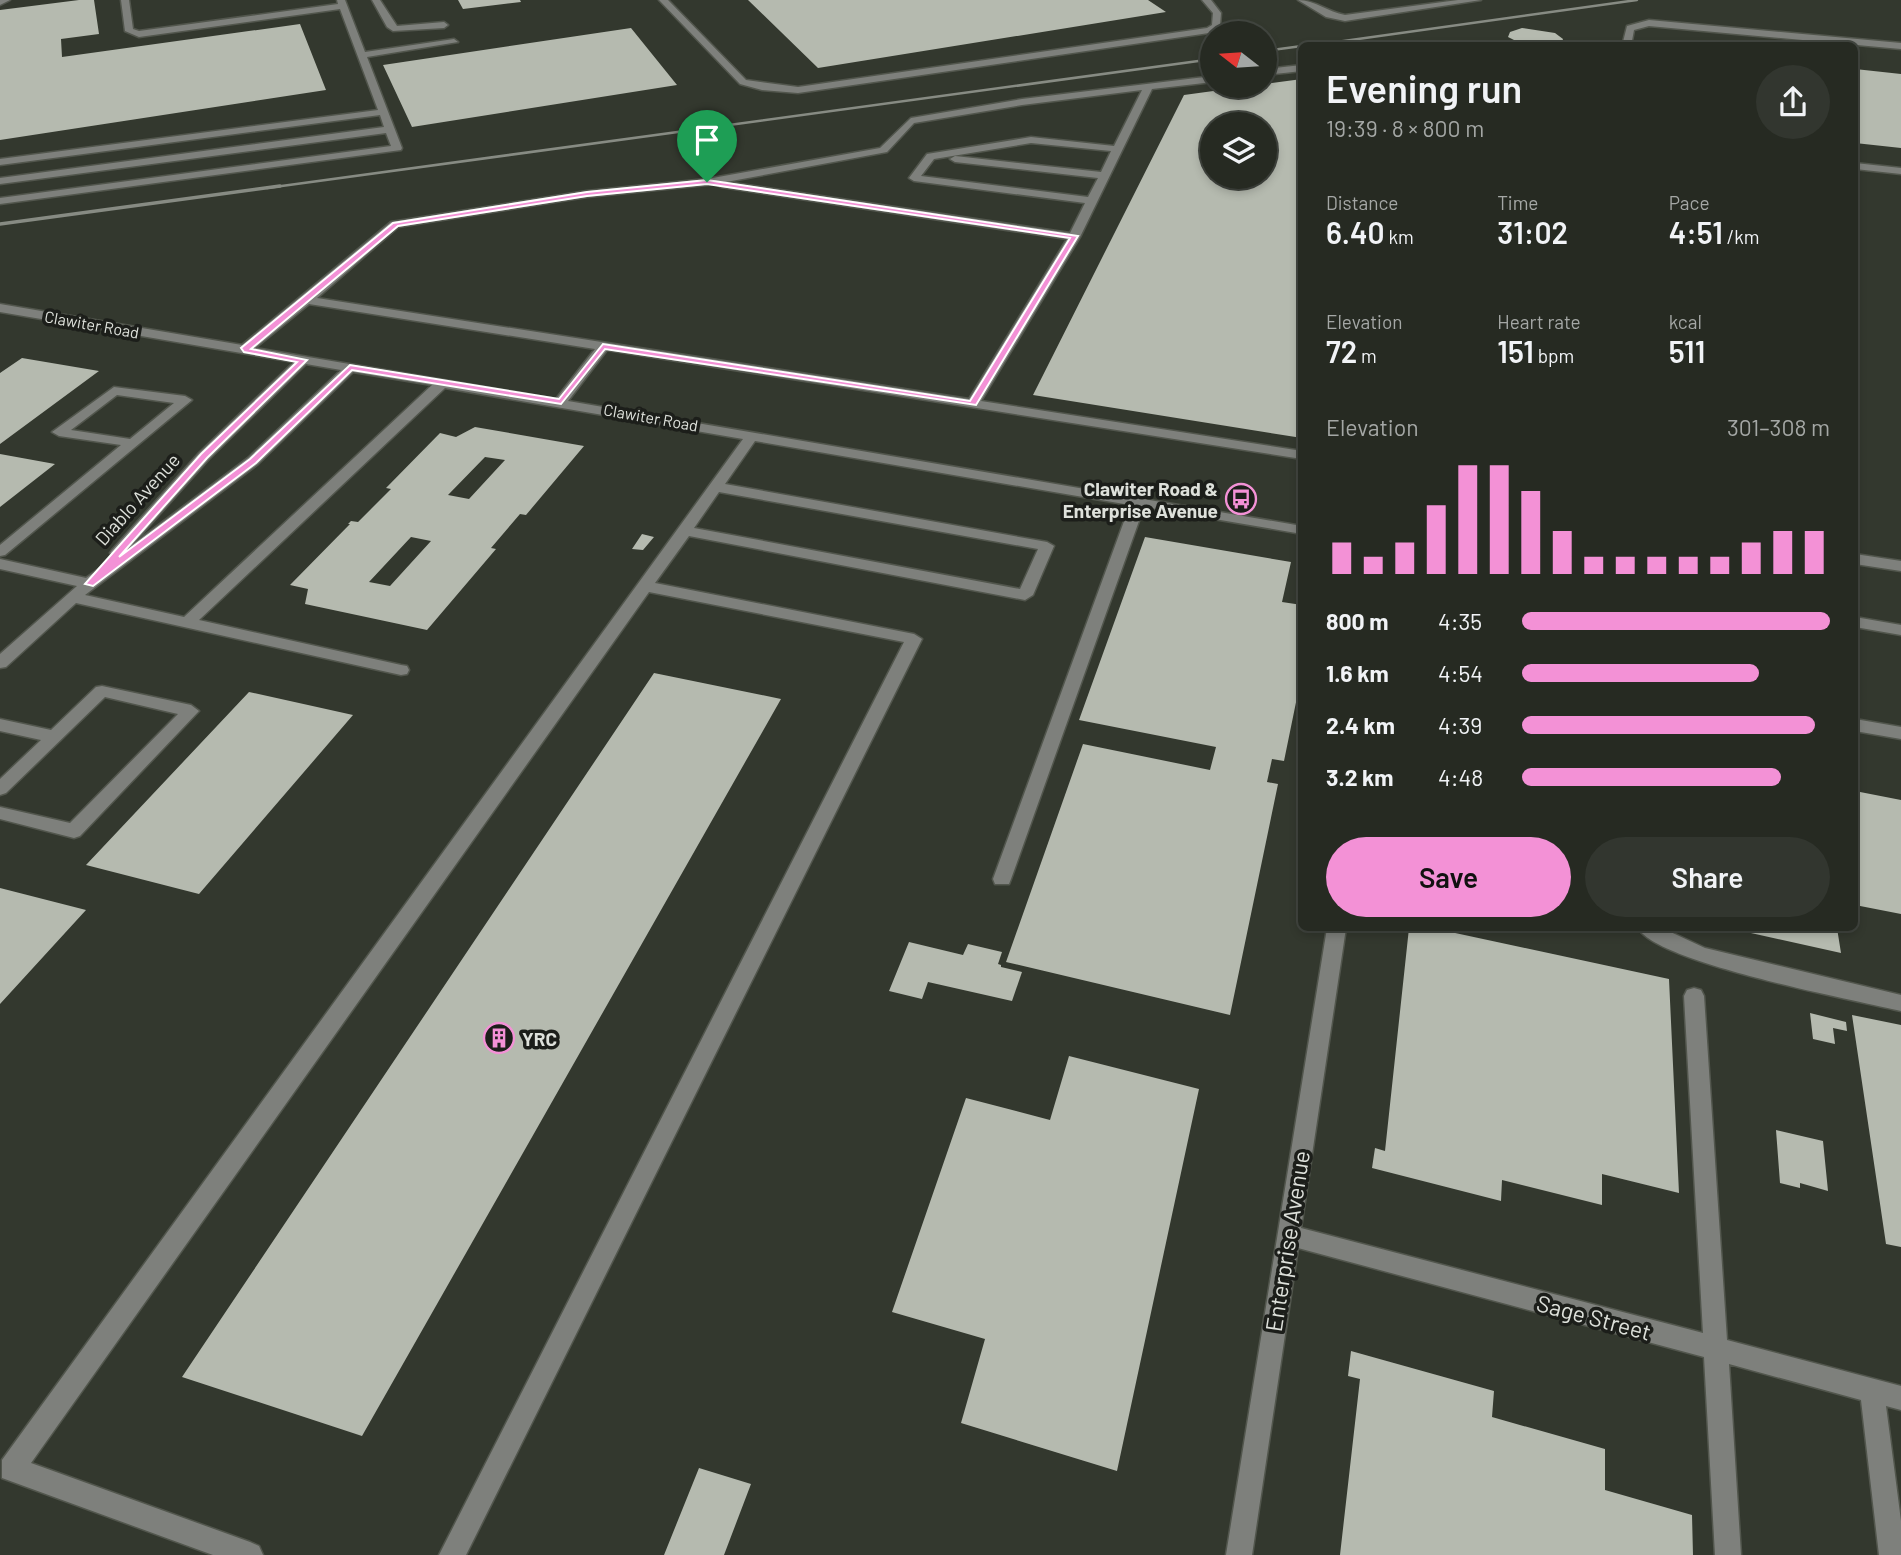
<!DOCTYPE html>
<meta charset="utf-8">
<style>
:root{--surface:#262a22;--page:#32362f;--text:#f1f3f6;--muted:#a4a7a5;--line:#424640;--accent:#f391d6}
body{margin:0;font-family:Barlow,sans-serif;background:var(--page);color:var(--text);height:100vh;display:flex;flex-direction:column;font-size:26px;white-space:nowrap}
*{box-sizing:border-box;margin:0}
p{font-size:23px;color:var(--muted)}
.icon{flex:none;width:38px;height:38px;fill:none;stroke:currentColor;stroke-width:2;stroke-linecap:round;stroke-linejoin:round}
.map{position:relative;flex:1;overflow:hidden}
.drawer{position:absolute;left:1298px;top:42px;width:560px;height:889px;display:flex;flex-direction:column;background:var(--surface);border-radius:10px;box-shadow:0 4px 10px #0003,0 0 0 2px var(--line)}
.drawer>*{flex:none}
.needle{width:46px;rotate:287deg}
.tools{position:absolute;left:1200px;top:21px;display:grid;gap:14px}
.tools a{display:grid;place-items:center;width:77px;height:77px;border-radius:50%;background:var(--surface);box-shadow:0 4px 10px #0003,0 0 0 2px var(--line);font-size:35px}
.pin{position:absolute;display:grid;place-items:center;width:60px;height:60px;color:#fff;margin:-72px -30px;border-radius:50% 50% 50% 0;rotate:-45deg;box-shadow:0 0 7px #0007}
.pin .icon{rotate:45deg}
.round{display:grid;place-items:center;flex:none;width:74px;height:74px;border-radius:37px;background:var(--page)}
.head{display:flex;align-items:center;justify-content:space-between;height:119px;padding:0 28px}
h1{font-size:38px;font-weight:600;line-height:52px}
.metrics{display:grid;grid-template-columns:repeat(3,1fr);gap:10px;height:119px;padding:7px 28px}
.metrics div{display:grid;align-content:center}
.metrics b{font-size:30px;font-weight:600}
.metrics small{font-size:19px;font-weight:400}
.metrics p{font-size:19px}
.chart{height:196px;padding:14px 28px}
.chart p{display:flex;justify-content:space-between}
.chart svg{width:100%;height:126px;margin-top:7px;stroke:var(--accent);stroke-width:6}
.cta{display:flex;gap:14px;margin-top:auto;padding:14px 28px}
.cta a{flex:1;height:80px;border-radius:42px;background:var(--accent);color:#111;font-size:28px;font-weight:600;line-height:80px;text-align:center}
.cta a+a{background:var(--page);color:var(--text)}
ul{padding:0 28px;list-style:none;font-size:23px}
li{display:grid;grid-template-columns:112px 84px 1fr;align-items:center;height:52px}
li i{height:18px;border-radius:9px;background:var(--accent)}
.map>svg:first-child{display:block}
.building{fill:#b5baaf;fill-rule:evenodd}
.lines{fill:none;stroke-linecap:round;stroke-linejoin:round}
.minor-casing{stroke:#52564d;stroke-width:3}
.minor{fill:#7e807c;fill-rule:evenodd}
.rail-far1{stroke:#878b83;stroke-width:2.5}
.rail{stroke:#878b83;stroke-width:3.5}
.route{fill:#f391d6;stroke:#fff;stroke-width:2;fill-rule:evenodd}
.labels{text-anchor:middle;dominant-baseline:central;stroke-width:7;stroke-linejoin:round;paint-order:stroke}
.far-street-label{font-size:16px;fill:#dee1db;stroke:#1c1e1a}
.poi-label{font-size:19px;font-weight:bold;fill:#dee1db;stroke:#1c1e1a;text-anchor:end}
.street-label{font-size:19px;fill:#dee1db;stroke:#1c1e1a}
.near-street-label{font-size:23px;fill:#dee1db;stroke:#1c1e1a}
</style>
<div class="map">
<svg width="1901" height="1555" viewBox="0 0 1901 1555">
<rect width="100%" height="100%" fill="#33382e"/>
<path class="building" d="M79 0H94L99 34 61 39 62 57 300 24 326 90 0 140V10Z
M458 0H520L521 2 463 9Z
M748 0H1148L1166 12 818 68Z
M631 28 677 85 412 127 383 65Z
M1522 28 1555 33 1563 39 1562 42 1556 46H1526L1508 37 1510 32Z
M1855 69 1901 74V148L1855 143Z
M1302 79V438L1033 395 1184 95ZM1213 124H1265V177H1213Z
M22 358 99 371 0 444V373Z
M475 427 584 446 526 515 520 514 491 548 496 549 427 630 305 604 308 589 290 585 350 524H348L351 521 358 522 391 489 386 488 440 433 456 437ZM485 457 505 460 469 499 448 495ZM411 537 431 541 390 586 369 582Z
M0 454 55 464 0 507Z
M642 534 654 537 643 550 632 549Z
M1145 537 1291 562 1282 602 1302 605V673L1284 761 1272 759 1267 782 1278 784 1230 1015 1006 962 1083 744 1210 770 1216 747 1079 720Z
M654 673 781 699 362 1436 182 1377Z
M249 692 353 715 199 894 86 865Z
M1855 791 1901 800V914L1855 905Z
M0 888 86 910 0 1004Z
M1409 928H1432L1669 979 1679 1193 1602 1174V1205L1502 1180 1501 1201 1372 1168 1375 1148 1385 1151Z
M1733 928H1837L1841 953 1733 929Z
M909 942 963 955 968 944 1002 952 998 964 1001 965V967L1022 972 1012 1001 928 982 922 999 889 991Z
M1810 1013 1846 1022 1847 1031 1833 1028 1835 1044 1813 1039Z
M1852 1015 1901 1025V1247L1886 1244Z
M1069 1056 1199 1089 1117 1471 961 1423 985 1339 892 1312 966 1098 1050 1120Z
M1776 1130 1823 1141 1828 1191 1800 1183V1188L1780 1183Z
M1351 1351 1494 1391 1492 1417 1605 1449V1490L1692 1515 1693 1555H1340L1360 1379 1348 1376Z
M699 1468 751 1484 724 1555H664Z"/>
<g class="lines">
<g class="minor-casing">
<path id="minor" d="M0 0H10L0 5Z
M121 0H129L133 29 139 31 338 4 337 0H345L365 52 454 39 458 42 367 57 402 148 401 150 0 204V198L391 146 386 133 0 184V178L384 127 380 115 0 165V159L378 110 340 9 139 37 125 31Z
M372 0H380L397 26 444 22 448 25 444 28 393 31 387 27Z
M659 0H668L746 80 798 87 1207 28 1212 25 1213 13 1202 0H1211L1221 13 1220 26 1209 33 798 93 762 90 740 84Z
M1298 0C1315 0 1328 12 1345 15L1458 0H1481L1345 21 1326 17Z
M1649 20 1901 43V49L1649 26 1634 30 1631 46H1622L1627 26Z
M1302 65V71L1265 75V69Z
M1213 76V82L1152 89 1080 237 981 401 1302 451V459L607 350 568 401 1302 526V534L1144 507 1011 879 1009 884H995L993 879 1130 505 755 441 725 484 1047 542 1054 546 1033 595 1025 600 689 536 655 583 914 634 922 639 466 1555H439L904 642 649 592 31 1463 250 1542 259 1546 263 1555H213L2 1478V1460L743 439 445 388 199 620 401 665 407 666 409 670 407 674 401 675 76 603 6 667 0 668V654L77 586 0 569V559L86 578 116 557 110 553 112 550 199 453 294 362 0 312V304L242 345 391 222 587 191 707 179 880 148 911 118 1022 99ZM1142 90 1114 146 1031 137 927 154 909 178 914 181 1085 203 1070 233 726 182 887 152 914 123 1022 105ZM1031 143 1111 151 1101 172 955 156 950 159 955 162 1098 178 1088 197 921 176 934 159ZM716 184 721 187 1067 239 969 399 317 298 398 227 587 197ZM309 304 595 349 556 399 255 348ZM306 364 341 370 248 458 132 545 209 459ZM353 372 432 385 184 617 85 595 258 464ZM719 492 1038 549 1020 589 694 528Z
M1855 163 1901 168V174L1855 169Z
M114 387 185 396 192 400 5 555 0 556V545L121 445 59 436 52 432ZM117 395 174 403 130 439 71 430Z
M1855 554 1901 561V571L1855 564Z
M1855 617 1901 625V635L1855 627Z
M102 686 191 705 199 711 80 836 74 838 0 819V807L70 823 178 714 105 697 6 793 0 795V779L41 740 0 731V719L51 730 96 687Z
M1855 719 1901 727V739L1855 731Z
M1327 928H1346L1301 1228 1703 1333 1684 996 1687 990 1694 988 1701 990 1704 996 1727 1340 1901 1386V1410L1886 1406 1901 1521V1555H1879L1861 1400 1729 1364 1741 1555H1715L1704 1357 1298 1248 1252 1555H1226Z
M1638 928H1662L1705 948 1901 995V1011C1855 1000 1657 963 1638 928Z"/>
</g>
<use href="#minor" class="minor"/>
<path class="rail-far1" d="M1308 46 1637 0
M1265 51 1302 46
M267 188 1213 59"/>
<path class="rail" d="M0 224 280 186"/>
</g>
<path class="route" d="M707 180 1078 236 976 405 605 349 561 404 352 370 256 463 93 586 85 584 201 454 297 362 244 352 241 348 393 223 587 192ZM707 184 1070 238 970 401 603 344 559 399 350 365 250 459 119 557 207 458 307 360 251 349 398 226 587 196Z"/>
<defs>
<g id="bus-ring" transform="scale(1.575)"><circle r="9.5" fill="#1c1e1a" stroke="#f391d6" stroke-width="1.5"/><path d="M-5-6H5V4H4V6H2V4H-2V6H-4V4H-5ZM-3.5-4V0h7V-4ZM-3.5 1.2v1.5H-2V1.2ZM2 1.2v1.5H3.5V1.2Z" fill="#f391d6"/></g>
<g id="building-ring" transform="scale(1.575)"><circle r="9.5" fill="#1c1e1a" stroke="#f391d6" stroke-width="1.5"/><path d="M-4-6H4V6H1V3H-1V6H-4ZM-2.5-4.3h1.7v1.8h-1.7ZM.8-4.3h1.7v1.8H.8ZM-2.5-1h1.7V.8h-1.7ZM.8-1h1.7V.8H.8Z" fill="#f391d6"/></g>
</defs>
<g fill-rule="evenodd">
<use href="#bus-ring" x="1241" y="499"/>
<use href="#building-ring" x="499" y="1038"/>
</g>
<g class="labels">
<g class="far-street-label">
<text transform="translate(92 324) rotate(10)">Clawiter Road</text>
<text transform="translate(651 417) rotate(10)">Clawiter Road</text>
</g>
<g class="poi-label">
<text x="1218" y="488">Clawiter Road &amp;<tspan x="1218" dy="22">Enterprise Avenue</tspan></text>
<text x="522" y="1038" text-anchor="start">YRC</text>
</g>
<g class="street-label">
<text transform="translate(137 499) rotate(-48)">Diablo Avenue</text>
</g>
<g class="near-street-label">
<text transform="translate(1287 1241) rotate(-81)">Enterprise Avenue</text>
<text transform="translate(1594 1317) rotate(15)">Sage Street</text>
</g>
</g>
</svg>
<div class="tools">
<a><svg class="needle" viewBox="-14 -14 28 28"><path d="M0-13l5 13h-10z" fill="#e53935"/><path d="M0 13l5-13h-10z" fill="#a4a7a5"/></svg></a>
<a><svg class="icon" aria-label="layers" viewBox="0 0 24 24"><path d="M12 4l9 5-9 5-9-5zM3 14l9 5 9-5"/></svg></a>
</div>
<div class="pin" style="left:707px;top:182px;background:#1e9e55"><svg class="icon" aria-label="arrive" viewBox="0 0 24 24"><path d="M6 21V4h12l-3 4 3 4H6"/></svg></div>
<section class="drawer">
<div class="head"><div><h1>Evening run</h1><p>19:39 · 8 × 800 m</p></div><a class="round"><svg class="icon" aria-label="share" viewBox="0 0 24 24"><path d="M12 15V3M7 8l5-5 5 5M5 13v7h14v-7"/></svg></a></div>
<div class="metrics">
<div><p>Distance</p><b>6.40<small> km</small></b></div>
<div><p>Time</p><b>31:02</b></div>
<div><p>Pace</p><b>4:51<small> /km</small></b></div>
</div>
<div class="metrics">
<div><p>Elevation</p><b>72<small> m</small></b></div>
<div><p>Heart rate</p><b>151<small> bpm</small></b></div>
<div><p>kcal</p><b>511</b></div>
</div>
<div class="chart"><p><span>Elevation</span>301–308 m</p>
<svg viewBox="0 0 160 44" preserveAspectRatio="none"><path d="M5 44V33M15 44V38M25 44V33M35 44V20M45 44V6M55 44V6M65 44V15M75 44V29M85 44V38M95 44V38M105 44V38M115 44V38M125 44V38M135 44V33M145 44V29M155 44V29"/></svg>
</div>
<ul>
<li><b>800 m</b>4:35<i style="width:100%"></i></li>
<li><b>1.6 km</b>4:54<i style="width:77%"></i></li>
<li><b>2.4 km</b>4:39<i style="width:95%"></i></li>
<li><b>3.2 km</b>4:48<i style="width:84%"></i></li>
</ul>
<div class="cta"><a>Save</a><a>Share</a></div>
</section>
</div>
